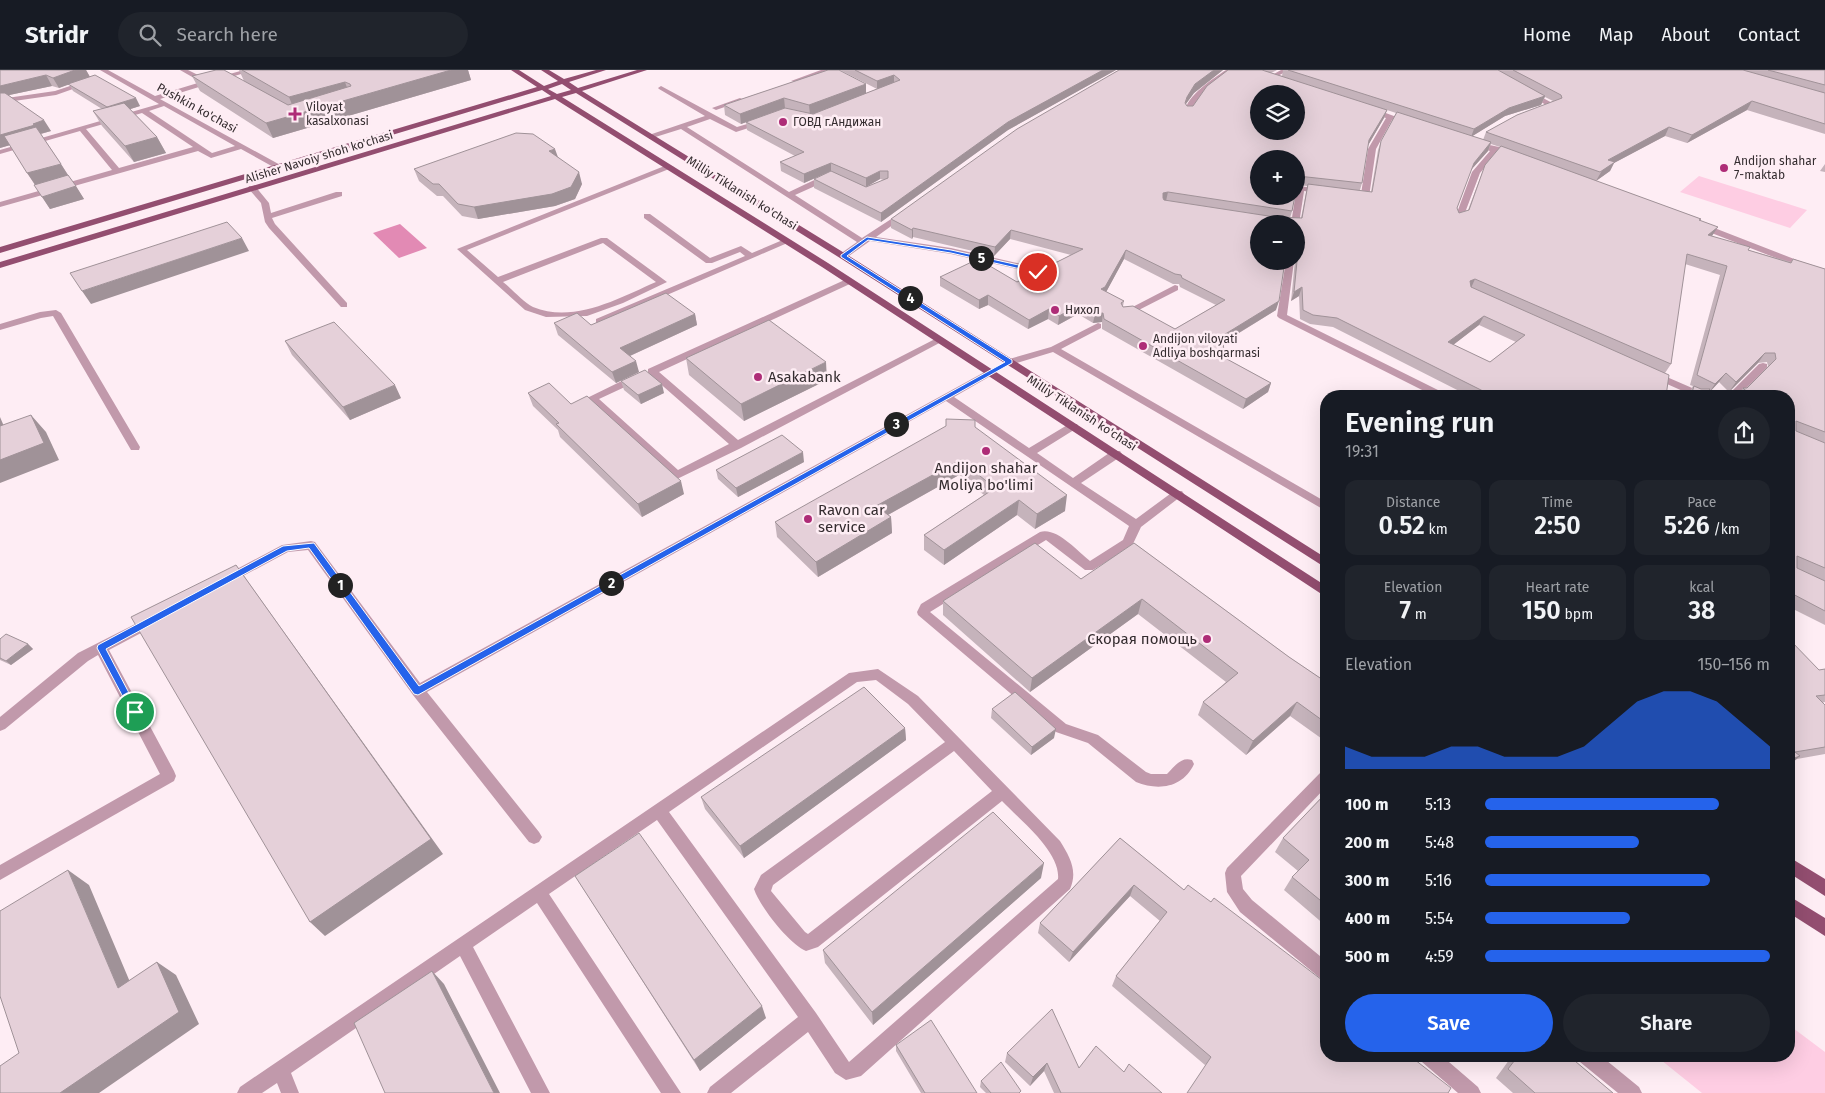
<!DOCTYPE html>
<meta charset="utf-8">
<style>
:root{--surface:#171b24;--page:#20242c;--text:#f1f3f6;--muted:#9ea1a6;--line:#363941;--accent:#2563eb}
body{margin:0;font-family:"Fira Sans",sans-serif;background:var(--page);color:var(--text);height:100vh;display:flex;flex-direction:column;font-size:19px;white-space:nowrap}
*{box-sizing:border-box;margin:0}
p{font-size:16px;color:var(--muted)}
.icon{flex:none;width:28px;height:28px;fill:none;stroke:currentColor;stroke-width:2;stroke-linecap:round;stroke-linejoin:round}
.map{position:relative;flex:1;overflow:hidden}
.drawer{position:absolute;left:1320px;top:320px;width:475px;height:672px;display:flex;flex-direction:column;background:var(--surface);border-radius:20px;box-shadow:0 5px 20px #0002}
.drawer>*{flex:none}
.buttons{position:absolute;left:1250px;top:15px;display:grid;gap:10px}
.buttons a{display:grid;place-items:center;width:55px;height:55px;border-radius:50%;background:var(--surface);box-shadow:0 5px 20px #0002;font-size:25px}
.pin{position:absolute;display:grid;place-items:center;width:42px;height:42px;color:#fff;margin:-21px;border:2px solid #fff;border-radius:50%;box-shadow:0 1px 5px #0007}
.km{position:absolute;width:25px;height:25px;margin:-12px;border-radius:50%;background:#222;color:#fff;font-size:14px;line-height:25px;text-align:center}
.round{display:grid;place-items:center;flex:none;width:52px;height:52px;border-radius:26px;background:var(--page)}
.headline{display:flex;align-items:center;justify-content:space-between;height:85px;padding:0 25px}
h1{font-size:28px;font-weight:600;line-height:38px}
.stats{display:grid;grid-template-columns:repeat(3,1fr);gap:8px;height:85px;padding:5px 25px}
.stats div{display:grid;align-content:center;border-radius:12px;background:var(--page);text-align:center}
.stats b{font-size:25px;font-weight:600}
.stats small{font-size:14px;font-weight:400}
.stats p{font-size:14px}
.chart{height:140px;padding:10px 25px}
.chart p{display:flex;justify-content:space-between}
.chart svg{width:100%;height:90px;margin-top:5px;fill:var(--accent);opacity:.7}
.action{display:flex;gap:10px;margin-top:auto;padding:10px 25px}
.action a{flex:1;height:58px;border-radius:30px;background:var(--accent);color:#fff;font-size:20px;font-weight:600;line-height:58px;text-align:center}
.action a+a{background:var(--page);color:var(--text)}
ul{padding:0 25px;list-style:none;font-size:16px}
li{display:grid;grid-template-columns:80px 60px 1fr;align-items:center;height:38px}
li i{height:12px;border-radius:6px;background:var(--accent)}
header{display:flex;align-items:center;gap:30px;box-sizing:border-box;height:70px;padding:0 25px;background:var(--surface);border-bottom:1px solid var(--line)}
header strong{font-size:24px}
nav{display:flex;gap:28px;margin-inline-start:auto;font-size:18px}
.search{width:350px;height:45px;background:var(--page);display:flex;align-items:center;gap:12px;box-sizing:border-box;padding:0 18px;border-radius:28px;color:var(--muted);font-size:19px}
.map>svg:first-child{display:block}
.green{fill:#fecde3}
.water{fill:#e28ab4}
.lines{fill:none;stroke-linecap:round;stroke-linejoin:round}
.minor{fill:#c199ab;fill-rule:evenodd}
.major{fill:#934e70;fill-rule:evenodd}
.wall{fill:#c5b3bb;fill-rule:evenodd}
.shaded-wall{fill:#a09298}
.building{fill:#e5d0d9;stroke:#a09298;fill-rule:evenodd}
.route{fill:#2563eb;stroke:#fff}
.poi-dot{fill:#ae2c77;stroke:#feedf4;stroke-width:2}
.labels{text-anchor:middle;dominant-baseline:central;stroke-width:5;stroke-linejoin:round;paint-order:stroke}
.far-poi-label{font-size:12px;fill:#342c2f;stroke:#feedf4;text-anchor:start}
.far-street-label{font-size:12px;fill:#342c2f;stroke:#feedf4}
.poi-label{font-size:15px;fill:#342c2f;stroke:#feedf4;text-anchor:start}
</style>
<header>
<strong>Stridr</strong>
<div class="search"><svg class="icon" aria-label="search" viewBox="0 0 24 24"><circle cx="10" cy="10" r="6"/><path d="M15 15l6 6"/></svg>Search here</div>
<nav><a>Home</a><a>Map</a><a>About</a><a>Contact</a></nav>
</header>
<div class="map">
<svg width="1825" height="1023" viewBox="0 0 1825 1023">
<rect width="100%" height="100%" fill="#feedf4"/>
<path class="green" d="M1699 106 1807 140 1790 158 1680 122Z
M1789 955 1825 982V1023H1702L1656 986H1789Z"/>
<path class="water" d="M400 154 427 178 399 188 373 163Z"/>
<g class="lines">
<path class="minor" d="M100 0H108L155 26 201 12 180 0H188L208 10 244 0H254L160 29 284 97 277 99 241 79 211 88 198 81 0 137V132L112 100 80 61 0 84V80L159 34ZM164 36 235 76 212 83 149 41ZM142 43 193 77 119 98 86 59Z
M821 0H831L796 12 791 11Z
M1226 0H1234L1204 23 1191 42H1185C1186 26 1214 8 1226 0Z
M1281 0H1289L1272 9 1267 8Z
M85 11 88 13 87 14 56 25 0 33V29L55 21Z
M661 16 737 57 764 49V53L736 62 710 49 687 57 789 122 827 104H833V108L795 125 862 168 905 140H908V144L876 167 951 178 1039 198 1043 201 1039 204 951 184 870 171 846 188H840V184L857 172 681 59 649 69V65L705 46 659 19 658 18Z
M1526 21H1530L1556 35 1544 41H1538V37L1546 35 1526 23Z
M740 28 744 30 742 31 716 40 712 38Z
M1366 38H1372L1413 53 1409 55 1392 50 1376 79 1369 127 1365 129 1351 126 1355 124H1361L1368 79 1386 48 1366 42Z
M1471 71 1499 77 1518 86 1514 88 1497 83 1480 103 1463 148 1459 151 1455 148 1472 102 1490 81 1471 75Z
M667 95 674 97 467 180 498 207 601 168H607L667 212 623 233 587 246 546 247 525 240 457 179ZM603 173 656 212C619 228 574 254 533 237 523 232 512 219 503 212Z
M249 116H255L269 133 271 143 336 122H342V126L272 148 275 154 347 233V237H341L269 158 265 152 261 133 248 118Z
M1297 116 1323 119 1327 121 1323 123 1304 121 1299 154 1296 156V154H1291Z
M644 144H650L710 188 741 176 752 183 785 169 792 171 602 253H596V249L745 186 740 182 712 193H706L644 148Z
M1699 152 1825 201V207L1696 157V153Z
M1286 191H1294L1287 245 1446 324 1447 326H1434L1279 248 1277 246Z
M849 208 852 209V213L659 302 738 370 937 268H943L945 270 741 378 677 409 673 408 587 328 634 305H642V309L599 329 678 400 729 374 648 303V299Z
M1175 215 1178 216V220L1129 245H1123L1121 243Z
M56 240 61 243 140 377 139 380H131L53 246 41 248 0 260V254L40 242Z
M1098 253 1101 254V258L1061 279 1326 432V441L1053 282 1010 295 1005 292 1006 290 1051 277Z
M1763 293 1767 294V298L1738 326H1727L1759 294Z
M990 299 995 302 994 304 954 327 1029 378 1069 354H1077L1078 356 1077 358 1037 383 1073 408 1112 381H1120L1122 384 1120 387 1081 413 1136 449 1174 421H1182L1184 424 1141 457 1132 476 1093 500H1085L1046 470 930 542 1066 654 1098 665 1146 702 1151 704H1167C1174 697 1181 686 1192 690L1194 694C1183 718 1158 721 1136 712L1088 673 1056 662 918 545 917 542 921 534 1040 462C1057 457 1077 481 1090 491L1123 470 1129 456 946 331 427 622 539 762 542 767 539 772 534 774 529 772 413 625 308 480 288 482 230 513H222L220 510 222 507 282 475 311 471 315 472 420 613Z
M1653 301 1706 324 1707 326H1694L1649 306 1648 304Z
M151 546 156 547 157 551 156 555 109 580 174 701 176 706 174 711 0 810V795L160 704 98 585 88 591 5 659 0 661V647L78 583Z
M878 599 918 626 1060 771C1070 787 1078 801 1070 819L861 1006 846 1010 835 1003 808 962 731 1023H707L710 1017 798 947 657 750 549 824 681 1023H661L537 833 473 877 550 1023H531L460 886 291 1003 299 1023H281L277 1013 262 1023H237L240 1017 849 603ZM876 610 908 634 945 672 761 805 754 819C760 837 789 874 806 881L818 877 1002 731C1020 750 1061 782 1058 809L849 992 816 943 669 742 857 612ZM954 681 992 721 808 864 805 862 771 821 773 815Z
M1326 701V717L1241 806 1243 819 1252 830 1326 891V910L1320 908 1240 842 1227 822 1225 803 1227 798 1321 702Z
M1419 986H1442L1478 1017 1481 1023H1458L1422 992Z
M1577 986H1601L1639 1017 1642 1023H1618L1580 992Z"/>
<path class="major" d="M511 0H519L544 16 558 11 541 0H549L564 9 596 0H606L569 12 578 18 637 0H647L582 21 846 184 1326 488V498L840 188 576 23 562 27 828 193 1326 516V527L822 197 555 29 0 198V192L551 26 542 20 0 183V177L537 17ZM562 14 571 20 557 24 548 19Z
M1789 787 1825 809V826L1789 803Z
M1789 826 1825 848V866L1789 843Z"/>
</g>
<path class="wall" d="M0 0H86L90 7 140 36 130 39 157 67 166 83 134 92 102 56 93 41 102 39 73 21 69 14 59 18 52 16 9 25 51 61 41 64 84 129 50 139 10 75 0 78Z
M239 0H468L471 10 273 68 200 21 192 6 244 11Z
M828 0 866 23 877 19 840 0H1116L1008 60 881 152 814 118V109L831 101 804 113 781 101 780 92 795 86 747 60 746 52 760 47 741 54 725 45 724 35ZM880 109 884 110 866 117Z
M1119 0H1223L1194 23 1186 34 1187 36H1193L1228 0H1277L1271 3 1282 6 1283 0H1825V64L1747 40 1687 73 1665 66 1614 93 1610 101 1596 111 1701 149 1700 150 1712 166 1748 180 1791 192 1793 189 1825 199V555L1789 537V326H1737L1743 318H1747L1768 296 1767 292 1758 293 1729 322 1719 312 1705 326H1687L1693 316 1690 315 1720 205 1685 194 1671 294 1665 303 1666 326H1469L1333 257 1310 254 1300 249 1299 226 1291 231 1295 191H1296V154H1259L1276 240 1223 273 1225 288 1271 313 1268 322 1243 339 1102 259V252L1093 253 1078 244 1058 255 1048 249 1028 259 988 235 979 239 940 216V207L1017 212 1071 185 1010 169 994 186 913 167 912 169 891 158V149ZM1545 27 1553 31 1486 62 1483 70 1472 66 1505 46 1541 35ZM1387 40 1396 43 1381 71 1378 80 1371 122 1360 120 1362 113 1368 75 1384 48ZM1491 74 1500 77 1485 95 1468 140 1459 143 1457 138 1471 100 1488 81ZM1297 115 1308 116 1306 123 1301 148H1290L1292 141ZM1124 189 1173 214H1179L1180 217 1216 235 1175 259 1123 237V236L1124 231 1106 222ZM1479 255 1516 272 1490 292 1453 275Z
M558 87 582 114 575 129 555 136 478 149 462 146 443 126H437L419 111 414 99Z
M1825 94V102L1820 101Z
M695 244 697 255 630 286 639 302 616 313 558 265 554 253 591 255Z
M285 271 401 328 350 350 292 285Z
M686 288 827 310 744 351 689 305Z
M621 311 664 323 641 334 624 320Z
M528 323 684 424 642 447 560 367 558 360 533 336Z
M975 357 1065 441 1035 459 1017 445 944 495 924 480V465L984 425 959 405 888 445 891 447 892 463 818 507 777 467 775 452Z
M804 392 738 427 718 409 716 400Z
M1134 473 1289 587 1326 612V670L1325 671 1290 646 1246 685 1198 645 1203 632 1226 612 1138 544 1030 622 943 545V531L1081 509Z
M0 569 28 574 33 579 11 595 0 590Z
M1825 599V632L1822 633 1825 635V684L1797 689 1789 695 1819 600Z
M992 639 1054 668 1031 685 991 648Z
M905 658 906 670 744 788 705 739 701 727Z
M1326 723V856L1284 820 1292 807 1298 801 1275 782 1283 768Z
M1120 768 1184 820 1211 832 1326 913 1205 995 1112 916 1116 906 1160 851 1130 826 1069 892 1038 863 1040 853Z
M575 806 766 948 700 1001 584 820Z
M1041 808 873 955 825 893 823 880Z
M896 975 977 1023H921L896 981Z
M1007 983 1079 998 1124 1002 1162 1023H1054L1044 1001 1030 1016 1005 992Z
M1512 986H1569L1613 1023H1513L1496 1008Z
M981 1011 1020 1023H986L980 1017Z"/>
<path class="shaded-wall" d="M75 0H86L90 7 59 18 53 8Z
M451 0H468L471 10 273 68 266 53Z
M1103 0H1116L1008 60 881 152V143L1008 52Z
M1214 0H1223L1194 23 1185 35 1183 42 1187 27 1195 14Z
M46 5 52 16 0 27V16Z
M894 5V13L877 19V11Z
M345 12 350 26 295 42 289 27Z
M866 14V24L810 45 809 35Z
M1545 26 1541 35 1505 46 1471 67 1474 59 1509 38Z
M136 28 140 36 112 45 107 37Z
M784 28 785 38 741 54 740 44Z
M1752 31 1747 40 1687 73 1692 65Z
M1387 40 1384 48 1366 79 1369 70Z
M44 50 51 61 40 64 42 66 0 78V65Z
M1669 57 1665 66 1614 93 1610 101 1596 111 1608 90Z
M157 67 166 83 134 92 125 76Z
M1491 72 1488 81 1470 101 1474 93Z
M555 79 559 90 549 81Z
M831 93V101L804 113V104Z
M61 94 71 110 38 119 27 103Z
M880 101V109L866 117V108Z
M579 102 582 114 575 129 555 136 478 149 474 137Z
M76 116 84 129 50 139 42 127Z
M1168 122 1166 131 1162 132 1163 123Z
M1718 157 1712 166 1708 165Z
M913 158V167L912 169V160Z
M1011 160 1010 169 994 186 995 177Z
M242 168 249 181 91 234 82 221Z
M1126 180 1124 189 1104 226 1101 219Z
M1475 209 1471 218 1470 211Z
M1302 217 1299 226 1291 231 1294 222Z
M988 225V235L979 239V230Z
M1279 231 1276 240 1219 275 1222 266Z
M1079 235 1078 244 1058 255 1059 246Z
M1049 239 1048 249 1028 259 1029 250Z
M1103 243 1102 252 1093 253 1095 244Z
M695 244 697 255 623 289 620 278Z
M1484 246 1479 255 1444 282 1448 272Z
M1765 283 1758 293 1729 322 1736 312Z
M636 291 639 302 616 313 612 302Z
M826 292 827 310 744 351 741 334Z
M1726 303 1719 312 1708 324 1715 314Z
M1271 313 1268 322 1243 339 1246 329Z
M662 314 664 323 641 334 638 325Z
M395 315 401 328 350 350 343 337Z
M31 345 46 362 59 390 0 413V390Z
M0 347 12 375 0 362Z
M803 382 804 392 738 427 736 418Z
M960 390 959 405 877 451 876 436Z
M681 411 684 424 642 447 638 434Z
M1067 425 1065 441 1035 459 1037 444Z
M1019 430 1017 445 944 495V480Z
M891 447 892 463 818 507 816 492Z
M236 495 443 784 325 866 310 852Z
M1142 529 1138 544 1030 622 1032 608Z
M28 574 33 579 11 595 6 591Z
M1297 632 1290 646 1246 685 1253 671Z
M905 658 906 670 744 788 740 776Z
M1056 659 1054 668 1031 685 1032 677Z
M1800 686 1789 695V690Z
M1044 793 1041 808 873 955 872 942Z
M68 800 89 815 138 931 118 918Z
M1134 815 1130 826 1069 892 1073 882Z
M157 892 176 905 199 954 99 1023H60Z
M432 901 444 914 500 1023H494Z
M762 936 766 948 700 1001 694 990Z
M1047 993 1044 1001 1030 1016 1033 1007Z"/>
<path class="building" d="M0 0H75L53 8 46 5 0 16Z
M216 0H224L288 35 351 16 350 14 345 12 289 27 242 0H451L266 53 192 6Z
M828 0H839L866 14 809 35 784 28 740 44 724 35Z
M855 0H1103L1008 52 881 143 814 109 831 101 866 117 888 108V101H880L866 108 831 93 804 104 780 92 804 82 746 52 785 38 813 44 900 10 894 5 877 11Z
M1119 0H1214L1195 14 1187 27 1185 33 1187 36H1193L1207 16 1228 0H1262L1387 40 1369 70 1362 113 1298 106 1296 118V89H1259V126H1295L1292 141 1168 122 1163 123V128L1164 130 1275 147 1302 148 1308 114 1372 122 1381 71 1397 42 1491 72 1474 93 1457 138 1459 143 1469 140 1485 95 1501 76 1701 149 1699 150 1718 157 1708 165 1750 177 1748 180 1791 193 1793 189 1825 199V362L1796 351V361L1825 373V498L1797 486V498L1825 511V541L1789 522V326H1752L1743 318H1747L1776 289 1775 283H1765L1736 312 1726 303 1715 314 1697 305 1727 196 1687 184 1671 294 1475 209 1470 211 1471 217 1669 305 1666 326H1493L1337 248 1313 245 1303 240 1302 217 1294 222 1298 181H1296V154H1259V191H1285L1279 231 1222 266 1225 288 1271 313 1246 329 1104 249 1103 243 1095 244 1079 235 1059 246 1049 239 1029 250 988 225 979 230 940 207 978 189 1017 212 1083 179 1011 160 995 177 913 158 912 160 891 149 1017 59ZM1259 24H1296V61H1259ZM1126 180 1175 204 1181 205 1182 208 1225 230 1175 259 1133 236 1123 237 1121 233 1124 231 1101 219 1105 217ZM1484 246 1525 265 1490 292 1448 272Z
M1288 0H1498L1545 26 1509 38 1474 59Z
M1513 0H1743L1825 23V54L1752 31 1692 65 1669 57 1608 90 1615 92 1600 102 1486 62 1517 45 1562 28 1561 25Z
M1768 0H1825V15Z
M95 5 136 28 107 37 68 14Z
M0 23H5L44 50 33 54 35 55 0 65Z
M124 33 157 67 125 76 93 41Z
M36 57 61 94 27 103 4 66Z
M516 63 533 64 555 79 549 81 579 102 571 117 552 124 474 137 458 134 439 114H433L414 99Z
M68 105 76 116 42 127 34 115Z
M227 152 242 168 82 221 70 203Z
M666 223 695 244 620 278 636 291 612 302 554 253 577 243 591 255Z
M769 250 826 292 741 334 686 288Z
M334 252 395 315 343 337 285 271Z
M645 300 662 314 638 325 621 311Z
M549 313 571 334 587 326 681 411 638 434 556 354 559 353 528 323Z
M1694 316 1701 319H1710L1703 326H1691Z
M31 345 44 373 0 390V356Z
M946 349 975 350V357L1067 425 1037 444 1019 430 944 480 924 465 995 418 960 390 876 436 891 447 816 492 775 452 946 356Z
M782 365 803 382 736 418 716 400Z
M1035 473 1081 509 1134 473 1289 587 1326 612V653L1297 632 1253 671 1203 632 1238 603 1142 529 1032 608 943 531Z
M236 495 431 769 310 852 131 547Z
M6 564 28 574 6 591 0 588V569Z
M1789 569 1819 600 1825 599V625L1816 626 1825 635V677L1795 682 1800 686 1789 690Z
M864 617 905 658 740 776 701 727Z
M1015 622 1056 659 1032 677 992 639Z
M1326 723V835L1292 807 1309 790 1283 768Z
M993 742 1044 793 872 942 823 880Z
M639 763 762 936 694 990 575 806Z
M1120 768 1184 820 1188 815 1211 832 1214 828 1326 913V986H1410L1451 1018 1448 1023H1187L1211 987 1116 906 1167 842 1134 815 1073 882 1040 853Z
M68 800 118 918 157 892 179 942 60 1023H0V996L19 983 0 926V841Z
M432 901 494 1023H385L354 953Z
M1052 939 1079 998 1096 976 1124 1002 1129 994 1162 1023H1061L1047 993 1033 1007 1007 983Z
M931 950 977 1023H925L896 975Z
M1518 986H1569L1613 1023H1535L1508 999Z
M1001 992 1021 1021 1019 1023H991L981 1011Z"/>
<path class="route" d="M867 167 951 180 1041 200 1038 203 951 183 868 170 847 186 1012 290V293L418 625 414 624 309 478 287 481 106 579 139 642 138 644H132L97 578 98 575 283 476 314 473 419 616 1005 292 841 187V185Z"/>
<g class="poi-dot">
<path d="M292.5 36.5h5v5h5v5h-5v5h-5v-5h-5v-5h5z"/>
<circle cx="783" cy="52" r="5"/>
<circle cx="1724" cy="98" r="5"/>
<circle cx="1055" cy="240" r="5"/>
<circle cx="1143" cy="276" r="5"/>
<circle cx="758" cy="307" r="5"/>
<circle cx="986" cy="381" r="5"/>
<circle cx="808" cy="449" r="5"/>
<circle cx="1207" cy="569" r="5"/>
</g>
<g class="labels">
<g class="far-poi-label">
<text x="306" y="37">Viloyat<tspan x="306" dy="14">kasalxonasi</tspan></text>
<text x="793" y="52">ГОВД г.Андижан</text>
<text x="1734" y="91">Andijon shahar<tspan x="1734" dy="14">7-maktab</tspan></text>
<text x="1065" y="240">Нихол</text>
<text x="1153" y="269">Andijon viloyati<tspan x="1153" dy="14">Adliya boshqarmasi</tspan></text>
</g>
<g class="far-street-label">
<text transform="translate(197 38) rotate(29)">Pushkin ko'chasi</text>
<text transform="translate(319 87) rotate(-17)">Alisher Navoiy shoh ko'chasi</text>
<text transform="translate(742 123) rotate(32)">Milliy Tiklanish ko'chasi</text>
<text transform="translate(1082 343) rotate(33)">Milliy Tiklanish ko'chasi</text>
</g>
<g class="poi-label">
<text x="768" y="307">Asakabank</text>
<text x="986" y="398" text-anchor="middle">Andijon shahar<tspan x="986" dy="17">Moliya bo'limi</tspan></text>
<text x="818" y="440">Ravon car<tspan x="818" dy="17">service</tspan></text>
<text x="1197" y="569" text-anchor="end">Скорая помощь</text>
</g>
</g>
</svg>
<div class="buttons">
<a><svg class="icon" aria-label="layers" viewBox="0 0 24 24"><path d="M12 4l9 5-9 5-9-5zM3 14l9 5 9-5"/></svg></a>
<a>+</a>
<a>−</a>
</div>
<div class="pin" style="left:135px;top:642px;background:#1e9e55"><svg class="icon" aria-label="arrive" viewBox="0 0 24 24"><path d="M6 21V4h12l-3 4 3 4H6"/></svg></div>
<div class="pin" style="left:1038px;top:202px;background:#d93025"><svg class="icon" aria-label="check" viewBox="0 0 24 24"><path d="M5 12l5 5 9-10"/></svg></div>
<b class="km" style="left:340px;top:515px">1</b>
<b class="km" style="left:611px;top:513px">2</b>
<b class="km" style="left:896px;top:354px">3</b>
<b class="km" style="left:910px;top:228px">4</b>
<b class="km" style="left:981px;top:188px">5</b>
<section class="drawer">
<div class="headline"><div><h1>Evening run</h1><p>19:31</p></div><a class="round"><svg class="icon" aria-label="share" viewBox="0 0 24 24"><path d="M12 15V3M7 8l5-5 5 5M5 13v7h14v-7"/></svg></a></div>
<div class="stats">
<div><p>Distance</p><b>0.52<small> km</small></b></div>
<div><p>Time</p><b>2:50</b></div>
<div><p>Pace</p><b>5:26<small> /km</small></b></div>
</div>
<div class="stats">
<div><p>Elevation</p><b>7<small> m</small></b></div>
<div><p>Heart rate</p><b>150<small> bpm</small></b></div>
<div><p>kcal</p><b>38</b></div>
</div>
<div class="chart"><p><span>Elevation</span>150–156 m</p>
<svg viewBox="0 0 160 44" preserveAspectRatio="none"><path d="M0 44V33L10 38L20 38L30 38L40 33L50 33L60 38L70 38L80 38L90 33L100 22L110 11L120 6L130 6L140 11L150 22L160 33V44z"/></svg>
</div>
<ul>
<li><b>100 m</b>5:13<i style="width:82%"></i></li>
<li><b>200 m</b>5:48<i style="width:54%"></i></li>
<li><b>300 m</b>5:16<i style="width:79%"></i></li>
<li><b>400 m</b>5:54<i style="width:51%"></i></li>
<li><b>500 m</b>4:59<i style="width:100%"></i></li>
</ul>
<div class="action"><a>Save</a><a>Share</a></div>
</section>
</div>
